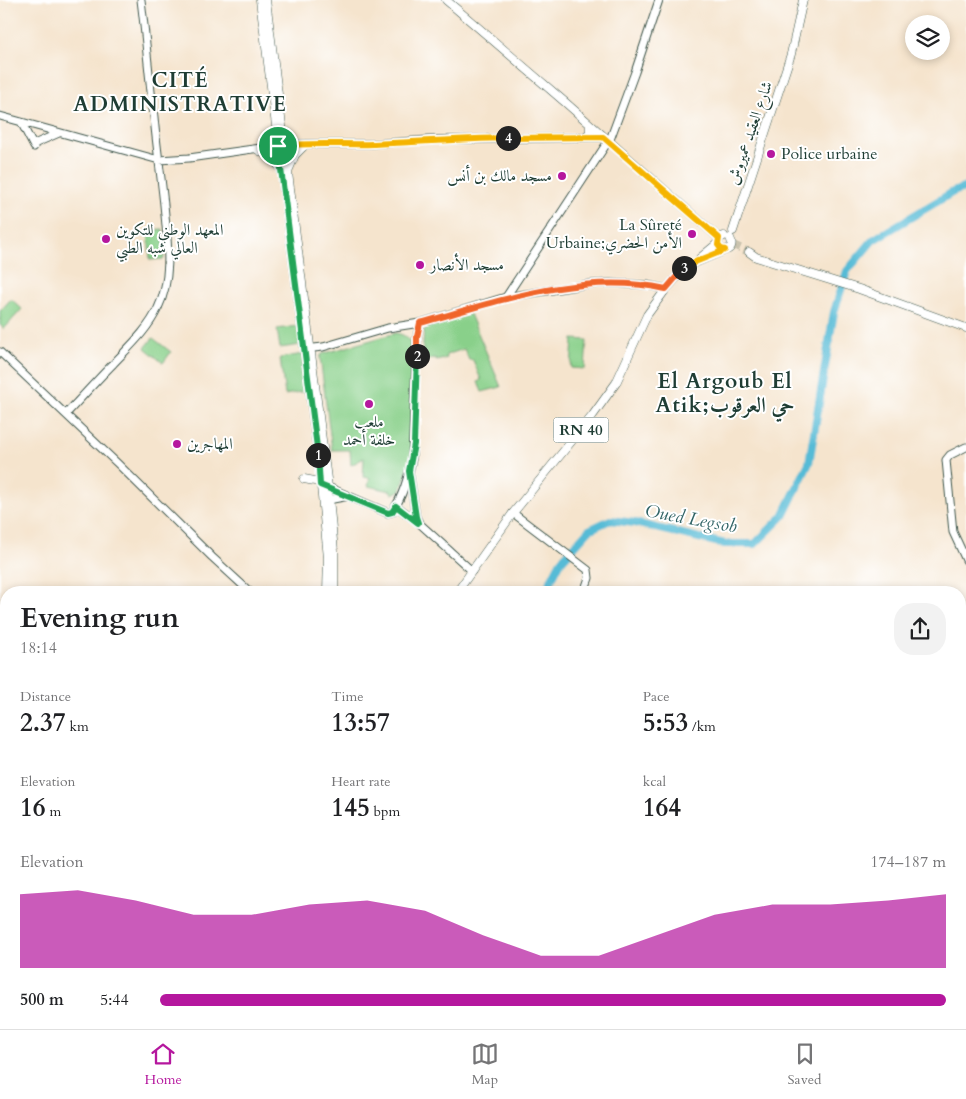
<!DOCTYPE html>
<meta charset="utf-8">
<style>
:root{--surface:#fff;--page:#f2f2f2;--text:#202124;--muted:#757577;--line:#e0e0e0;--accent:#b5179e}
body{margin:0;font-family:Cardo,Amiri,serif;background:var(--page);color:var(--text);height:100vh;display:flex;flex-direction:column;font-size:19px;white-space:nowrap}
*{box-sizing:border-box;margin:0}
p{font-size:16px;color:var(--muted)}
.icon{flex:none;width:28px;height:28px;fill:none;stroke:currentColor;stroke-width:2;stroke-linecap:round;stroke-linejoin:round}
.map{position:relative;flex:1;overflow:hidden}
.details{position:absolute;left:0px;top:586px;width:966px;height:444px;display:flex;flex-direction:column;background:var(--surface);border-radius:20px 20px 0 0;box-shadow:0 2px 8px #0003}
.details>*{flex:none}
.controls{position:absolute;left:905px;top:15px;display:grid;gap:10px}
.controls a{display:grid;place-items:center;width:45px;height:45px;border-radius:50%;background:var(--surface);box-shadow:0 2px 8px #0003;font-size:25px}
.pin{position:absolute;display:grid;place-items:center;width:42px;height:42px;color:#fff;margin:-21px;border:2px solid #fff;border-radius:50%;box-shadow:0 1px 5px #0007}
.km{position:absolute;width:25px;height:25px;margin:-12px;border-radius:50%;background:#222;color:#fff;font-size:14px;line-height:25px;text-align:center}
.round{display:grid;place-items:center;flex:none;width:52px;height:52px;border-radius:20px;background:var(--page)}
.head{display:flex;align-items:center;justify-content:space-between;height:85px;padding:0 20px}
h1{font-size:28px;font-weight:700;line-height:38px}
.metrics{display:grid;grid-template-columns:repeat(3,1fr);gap:8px;height:85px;padding:5px 20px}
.metrics div{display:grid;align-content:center}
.metrics b{font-size:25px;font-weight:700}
.metrics small{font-size:14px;font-weight:400}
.metrics p{font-size:14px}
.chart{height:140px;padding:10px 20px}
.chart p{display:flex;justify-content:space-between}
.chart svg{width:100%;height:90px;margin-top:5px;fill:var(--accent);opacity:.7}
ul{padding:0 20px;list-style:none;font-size:16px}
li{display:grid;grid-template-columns:80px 60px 1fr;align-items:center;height:38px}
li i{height:12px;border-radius:6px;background:var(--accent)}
.tab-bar{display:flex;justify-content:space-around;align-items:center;height:70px;border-top:1px solid var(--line);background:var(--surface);font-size:14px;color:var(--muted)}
.tab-bar a{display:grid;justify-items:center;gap:2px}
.tab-bar .current{color:var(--accent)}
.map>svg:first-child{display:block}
.cemetery{fill:url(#cemetery-stones);stroke:#54865f}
.pitch{fill:#89d08a;stroke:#54865f}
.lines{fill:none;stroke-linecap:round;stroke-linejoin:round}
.river{stroke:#57bbd6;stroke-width:8}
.primary-tunnel{stroke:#cac3ae;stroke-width:8;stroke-dasharray:8 4;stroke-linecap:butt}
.secondary-casing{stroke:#3f564b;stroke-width:9}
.primary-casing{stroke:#3f564b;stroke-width:9}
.highway-casing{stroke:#3f564b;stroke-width:11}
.secondary{stroke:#fff;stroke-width:7}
.primary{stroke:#fff;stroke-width:8}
.highway{stroke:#fff;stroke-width:9}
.split-1-casing{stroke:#fff;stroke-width:10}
.split-2-casing{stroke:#fff;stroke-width:10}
.split-3-casing{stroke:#fff;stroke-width:10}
.split-4-casing{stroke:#fff;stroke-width:10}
.split-5-casing{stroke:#fff;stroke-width:10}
.split-1{stroke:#22a559;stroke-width:6}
.split-2{stroke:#22a559;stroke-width:6}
.split-3{stroke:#f0652b;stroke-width:6}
.split-4{stroke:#f5b400;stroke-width:6}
.split-5{stroke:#f5b400;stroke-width:6}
.poi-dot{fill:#b5179e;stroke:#fff;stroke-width:2}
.labels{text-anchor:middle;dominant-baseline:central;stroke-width:4;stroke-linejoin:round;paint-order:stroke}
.shield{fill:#fff;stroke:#627771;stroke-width:1}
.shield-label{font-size:15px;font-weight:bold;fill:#1f3d34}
.street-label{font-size:16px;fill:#1f3d34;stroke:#fff}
.poi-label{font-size:16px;fill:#1f3d34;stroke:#fff;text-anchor:start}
.water-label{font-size:18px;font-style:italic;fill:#306365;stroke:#fff}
.district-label{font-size:21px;font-weight:bold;letter-spacing:1px;fill:#1f3d34;stroke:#fff}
</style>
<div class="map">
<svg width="966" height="1029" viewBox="0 0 966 1029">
<defs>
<pattern id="cemetery-stones" width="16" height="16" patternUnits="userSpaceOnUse" patternTransform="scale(1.25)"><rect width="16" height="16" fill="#89d08a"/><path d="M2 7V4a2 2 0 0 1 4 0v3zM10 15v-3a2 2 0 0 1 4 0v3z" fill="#6faa72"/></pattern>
</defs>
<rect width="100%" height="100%" fill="#fff"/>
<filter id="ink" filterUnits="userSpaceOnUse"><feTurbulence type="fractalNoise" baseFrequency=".02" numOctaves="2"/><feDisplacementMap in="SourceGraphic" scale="10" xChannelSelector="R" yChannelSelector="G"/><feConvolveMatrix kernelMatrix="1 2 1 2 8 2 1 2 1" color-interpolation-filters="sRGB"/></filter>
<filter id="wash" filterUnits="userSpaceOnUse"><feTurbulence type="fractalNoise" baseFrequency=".0096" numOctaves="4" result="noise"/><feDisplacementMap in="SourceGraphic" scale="20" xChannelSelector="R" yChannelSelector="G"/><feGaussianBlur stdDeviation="1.12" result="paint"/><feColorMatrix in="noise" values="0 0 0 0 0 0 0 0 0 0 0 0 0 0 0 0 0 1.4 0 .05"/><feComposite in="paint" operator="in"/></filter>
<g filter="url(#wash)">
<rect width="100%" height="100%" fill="#f5e4cd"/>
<path class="cemetery" d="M595 1024H740V1029H593Z"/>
<path class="pitch" d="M163 229 164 259 150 260 148 230Z
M11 299 22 309 4 329 0 325V311Z
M470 314 501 387 482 392 478 382 481 380 473 360H469L464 349 446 355 447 358 437 361 435 358 422 362 424 327Z
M298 326 301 345 280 348 277 329Z
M396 333C405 335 410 338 411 347L412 456 401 490 392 494 391 491 368 486 370 478 363 477 364 458 351 465 350 450H332L320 357 322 354Z
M153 338 171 352 163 363 145 348Z
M573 339 587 340 585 369 571 368Z
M303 354 306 391 285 395 280 358Z"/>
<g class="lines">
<path class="river" d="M545 592 561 561 589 530 610 520 635 523 725 544H755L783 516 809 463 834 312 847 271 873 240 953 192 966 187
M403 1029 404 1024"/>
</g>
</g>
<g filter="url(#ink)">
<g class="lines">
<path class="primary-tunnel" d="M733 245 749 252"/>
<g class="secondary-casing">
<path id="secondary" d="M0 116 159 160 189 158 282 145 307 144H372L428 140 603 137
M21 122 34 147
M34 144 59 133
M263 152C277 154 289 155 301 148
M506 297 611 137 635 72 659 0
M305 349 323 347 388 328 420 323 506 297 552 290 589 284 610 283 647 285 666 289
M0 352 118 464 212 557 250 592
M66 414C82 397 97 380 113 364 129 347 148 330 158 308 172 279 168 246 165 215 162 182 157 150 154 117 149 78 146 39 141 0
M966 447 950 455 946 460 953 532 966 560
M409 471 416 517 419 523 472 571
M323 485 388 513 392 512C402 498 409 476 412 459L417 337 420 323
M328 500 349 496
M396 506 418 522
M513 513 588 570 589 578 584 592
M960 879 966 874
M0 888 6 882
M587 1029 589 1024
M813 1029 817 1024"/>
</g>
<g class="primary-casing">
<path id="primary" d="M260 0 318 455 328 558 327 592
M266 0 328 487 334 551V592
M446 0 566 103 719 238
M584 137 590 133V125
M258 150 271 157 280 167
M289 169 295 155 303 147
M733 231 791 54 803 0
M724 236 719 238C713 255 738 253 730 238
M749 252 756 257 859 289 966 328
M700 258 718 243
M304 479 320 482
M457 592 513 513 593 415 616 383 647 315 666 289 687 266 725 250"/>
</g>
<g class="highway-casing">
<path id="highway" d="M132 1029 136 1024
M143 1029 146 1024"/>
</g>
<use href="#secondary" class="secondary"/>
<use href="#primary" class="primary"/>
<use href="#highway" class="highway"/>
</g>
</g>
<g class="lines" filter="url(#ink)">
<g class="split-1-casing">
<path id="split-1" d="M278 146 318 455"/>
</g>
<g class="split-2-casing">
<path id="split-2" d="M318 455 320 485 388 513 392 512 396 506 418 523 416 517 409 471 414 444 417 356"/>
</g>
<g class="split-3-casing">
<path id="split-3" d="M417 356V337L420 323C499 301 583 271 666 289L684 268"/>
</g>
<g class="split-4-casing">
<path id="split-4" d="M508 138 603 137 719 238 718 245 721 249 725 250 695 262 684 268"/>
</g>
<g class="split-5-casing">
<path id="split-5" d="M278 146C310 142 342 145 374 144 418 142 463 139 508 138"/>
</g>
<use href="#split-1" class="split-1"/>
<use href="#split-2" class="split-2"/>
<use href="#split-3" class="split-3"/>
<use href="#split-4" class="split-4"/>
<use href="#split-5" class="split-5"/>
</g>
<g class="poi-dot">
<circle cx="771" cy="154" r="5"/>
<circle cx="562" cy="176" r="5"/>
<circle cx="692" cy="234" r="5"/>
<circle cx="106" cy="239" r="5"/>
<circle cx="420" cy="265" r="5"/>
<circle cx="369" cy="404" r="5"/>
<circle cx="177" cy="444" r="5"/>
</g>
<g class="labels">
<rect class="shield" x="553.5" y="417.5" width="55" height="25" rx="4"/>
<g class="shield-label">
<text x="581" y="430">RN 40</text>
</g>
<g class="street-label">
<text transform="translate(750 133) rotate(-71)">شارع العقيد عميروش</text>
</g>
<g class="poi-label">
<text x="781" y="154">Police urbaine</text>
<text x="552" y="176" text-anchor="end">مسجد مالك بن أنس</text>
<text x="682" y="225" text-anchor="end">La Sûreté<tspan x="682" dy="18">Urbaine;الأمن الحضري</tspan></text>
<text x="116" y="230">المعهد الوطني للتكوين<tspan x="116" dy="18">العالي شبه الطبي</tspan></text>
<text x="430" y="265">مسجد الأنصار</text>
<text x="369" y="422" text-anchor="middle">ملعب<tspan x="369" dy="18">خلفة أحمد</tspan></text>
<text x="187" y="444">المهاجرين</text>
</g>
<g class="water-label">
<text transform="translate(691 519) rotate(10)">Oued Legsob</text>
</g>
<g class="district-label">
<text x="180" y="80">CITÉ<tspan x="180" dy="24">ADMINISTRATIVE</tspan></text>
<text x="725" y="381">El Argoub El<tspan x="725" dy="24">Atik;حي العرقوب</tspan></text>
</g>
</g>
</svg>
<div class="controls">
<a><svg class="icon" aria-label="layers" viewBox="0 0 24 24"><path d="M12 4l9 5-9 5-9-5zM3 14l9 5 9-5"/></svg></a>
</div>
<div class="pin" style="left:278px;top:146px;background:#1e9e55"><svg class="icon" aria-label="arrive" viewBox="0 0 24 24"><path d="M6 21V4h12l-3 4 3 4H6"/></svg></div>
<b class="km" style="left:318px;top:455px">1</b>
<b class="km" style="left:417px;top:356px">2</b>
<b class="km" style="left:684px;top:268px">3</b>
<b class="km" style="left:508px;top:138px">4</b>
<section class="details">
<div class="head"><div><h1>Evening run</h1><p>18:14</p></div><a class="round"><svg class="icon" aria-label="share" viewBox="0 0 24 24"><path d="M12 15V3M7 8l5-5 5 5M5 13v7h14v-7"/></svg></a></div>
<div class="metrics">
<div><p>Distance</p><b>2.37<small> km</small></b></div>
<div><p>Time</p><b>13:57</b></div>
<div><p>Pace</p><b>5:53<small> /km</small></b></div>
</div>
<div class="metrics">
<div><p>Elevation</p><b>16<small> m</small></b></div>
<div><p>Heart rate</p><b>145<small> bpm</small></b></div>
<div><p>kcal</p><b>164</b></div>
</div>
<div class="chart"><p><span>Elevation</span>174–187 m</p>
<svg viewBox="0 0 160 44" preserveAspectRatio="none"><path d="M0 44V8L10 6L20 11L30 18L40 18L50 13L60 11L70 16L80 28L90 38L100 38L110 28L120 18L130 13L140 13L150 11L160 8V44z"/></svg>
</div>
<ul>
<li><b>500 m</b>5:44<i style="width:100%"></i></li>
</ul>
</section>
</div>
<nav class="tab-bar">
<a class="current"><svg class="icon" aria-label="home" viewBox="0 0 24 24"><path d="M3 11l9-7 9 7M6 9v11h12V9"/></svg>Home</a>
<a><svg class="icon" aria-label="map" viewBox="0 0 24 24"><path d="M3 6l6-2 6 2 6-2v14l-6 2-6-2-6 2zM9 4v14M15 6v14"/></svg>Map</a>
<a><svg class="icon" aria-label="saved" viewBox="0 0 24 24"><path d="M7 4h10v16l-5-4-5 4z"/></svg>Saved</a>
</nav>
